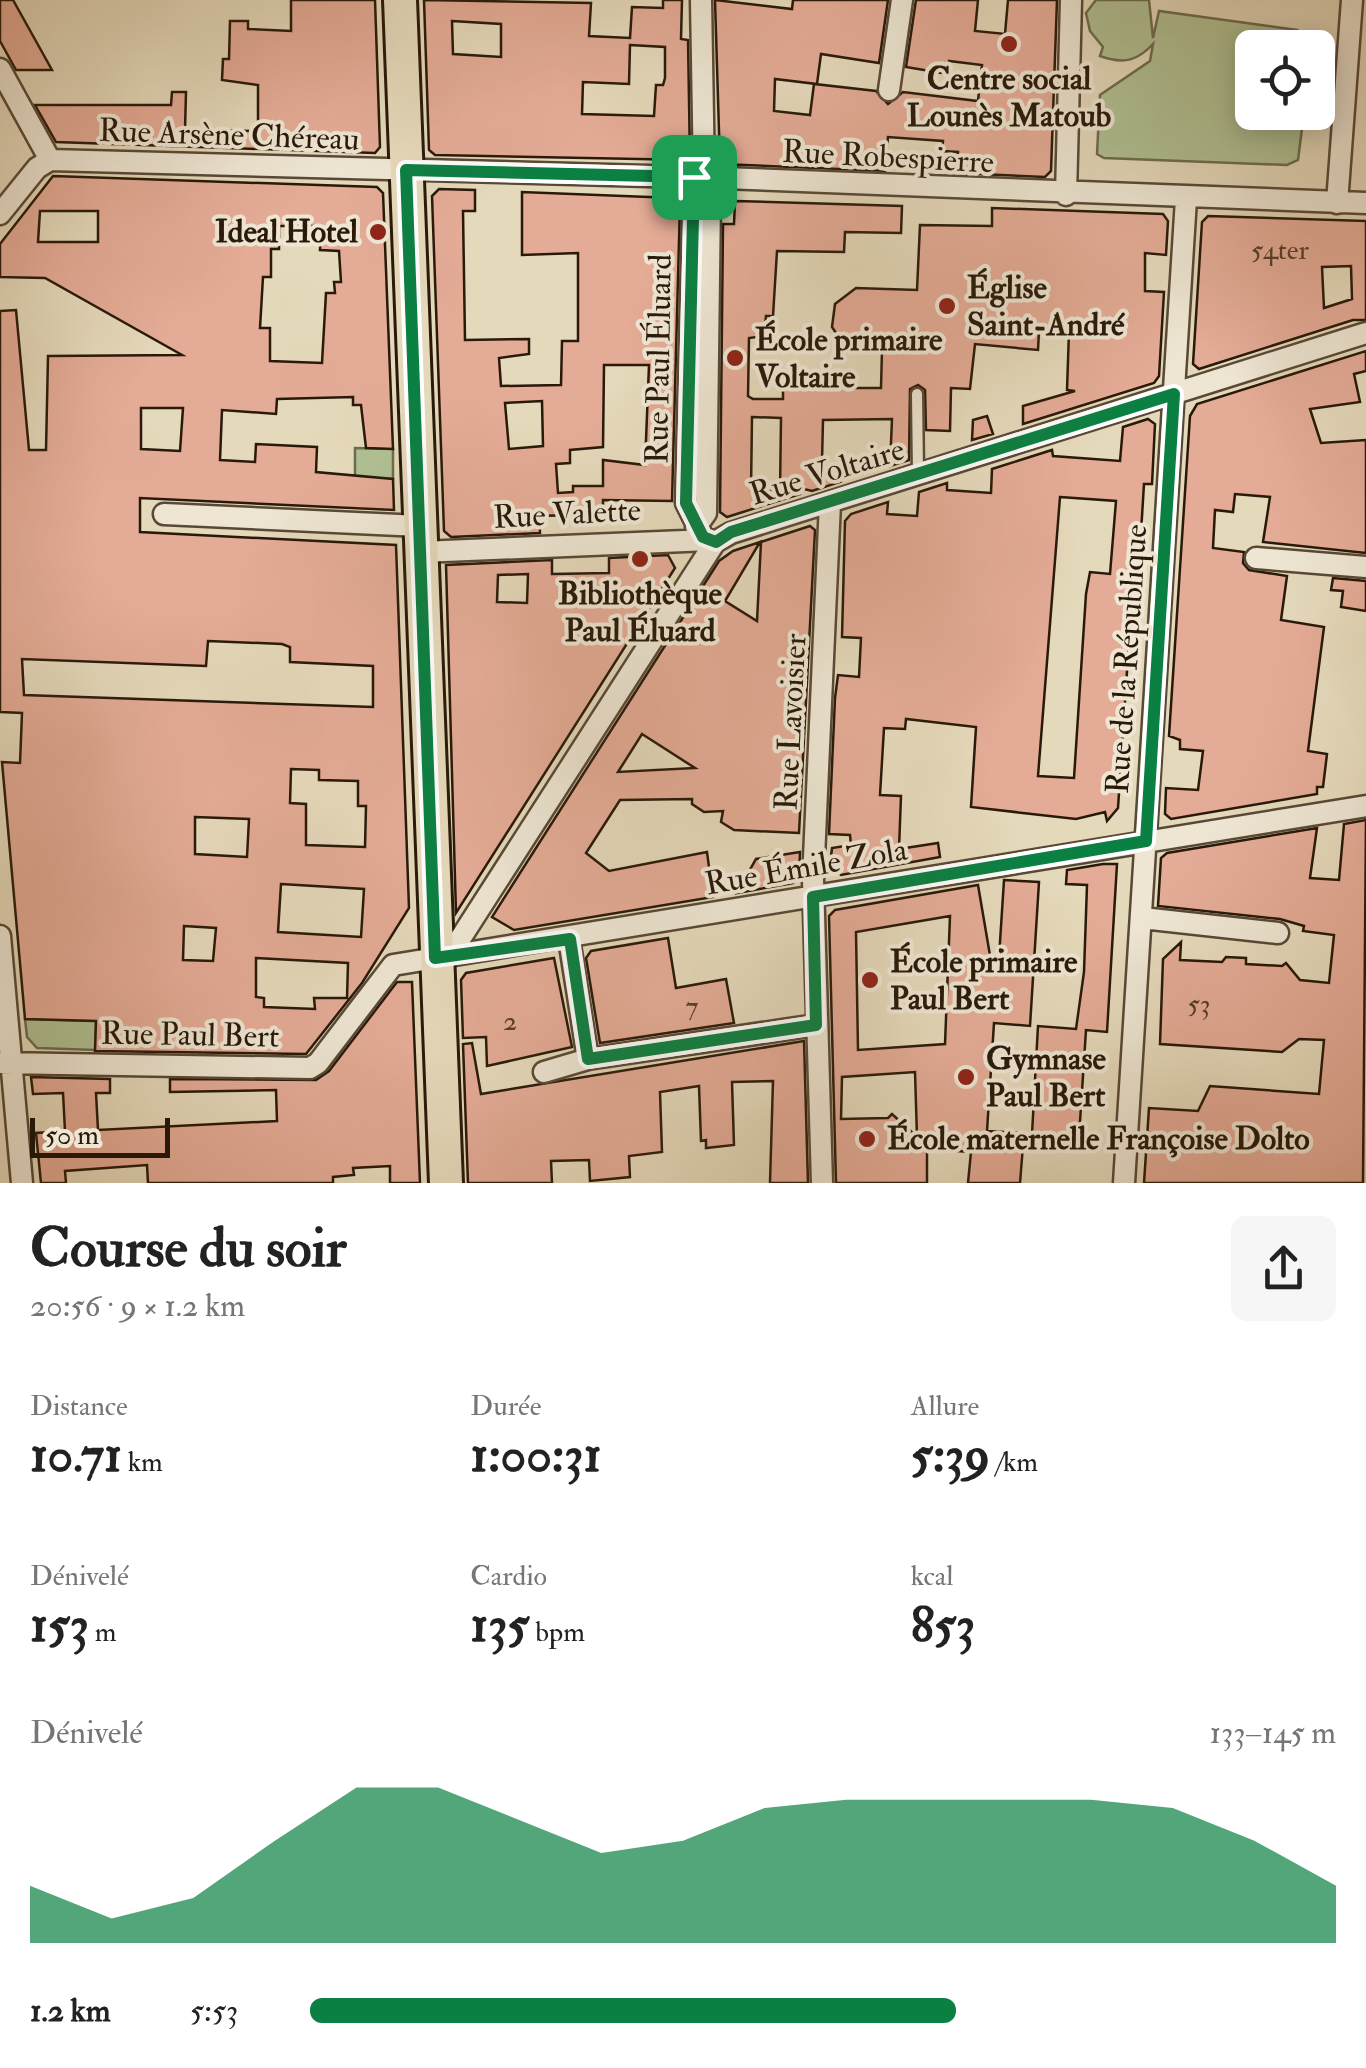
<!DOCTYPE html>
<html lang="fr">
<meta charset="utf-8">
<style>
:root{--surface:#fff;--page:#f6f6f6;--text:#222;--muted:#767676;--accent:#0b8043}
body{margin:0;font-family:"IM FELL Double Pica",serif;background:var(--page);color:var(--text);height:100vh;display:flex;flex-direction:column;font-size:38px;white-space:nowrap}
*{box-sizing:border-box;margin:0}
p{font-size:32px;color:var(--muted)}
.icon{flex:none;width:55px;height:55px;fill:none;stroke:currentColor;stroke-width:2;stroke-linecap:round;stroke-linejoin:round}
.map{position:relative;height:1183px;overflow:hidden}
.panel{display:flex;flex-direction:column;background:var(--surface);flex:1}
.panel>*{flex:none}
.buttons{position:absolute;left:1235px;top:30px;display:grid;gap:20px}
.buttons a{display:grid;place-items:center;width:100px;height:100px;border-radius:15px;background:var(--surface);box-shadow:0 5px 25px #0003;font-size:50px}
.scale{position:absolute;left:30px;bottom:25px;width:140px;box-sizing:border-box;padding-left:10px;border:5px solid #291909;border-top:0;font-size:28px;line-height:35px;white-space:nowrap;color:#291909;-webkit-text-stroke:8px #eee6d3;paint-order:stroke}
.pin{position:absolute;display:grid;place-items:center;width:85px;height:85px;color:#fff;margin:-42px;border-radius:20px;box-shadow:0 5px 15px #0006}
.round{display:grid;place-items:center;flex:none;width:105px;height:105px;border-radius:15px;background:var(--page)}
.overview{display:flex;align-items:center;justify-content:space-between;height:170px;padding:0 30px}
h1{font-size:55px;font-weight:700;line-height:75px}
.figures{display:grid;grid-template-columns:repeat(3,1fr);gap:15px;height:170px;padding:10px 30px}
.figures div{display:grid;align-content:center}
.figures b{font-size:50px;font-weight:700}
.figures small{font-size:28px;font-weight:400}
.figures p{font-size:28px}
.chart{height:280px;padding:20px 30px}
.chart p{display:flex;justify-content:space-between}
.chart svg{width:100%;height:180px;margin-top:10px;fill:var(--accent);opacity:.7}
ul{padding:0 30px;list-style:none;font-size:32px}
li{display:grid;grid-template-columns:160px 120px 1fr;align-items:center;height:75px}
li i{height:25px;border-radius:12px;background:var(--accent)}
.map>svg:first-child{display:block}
.green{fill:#b0c093;stroke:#6c6c4e;stroke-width:2.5}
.building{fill:#e4ab96;stroke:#291909;stroke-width:2.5;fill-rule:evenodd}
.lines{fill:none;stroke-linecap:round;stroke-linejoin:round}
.lane-casing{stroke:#584936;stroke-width:15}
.street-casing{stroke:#584936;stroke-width:25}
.primary-casing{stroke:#291909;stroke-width:38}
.lane{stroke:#eee6d3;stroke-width:10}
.street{stroke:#eee6d3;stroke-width:20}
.primary{stroke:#e5d9bb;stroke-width:32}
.route-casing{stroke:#fff;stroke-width:20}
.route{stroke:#0b8043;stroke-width:12}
.poi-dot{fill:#8f2418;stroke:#eee6d3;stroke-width:4}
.labels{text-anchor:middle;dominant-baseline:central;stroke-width:8;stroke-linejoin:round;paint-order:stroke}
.number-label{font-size:28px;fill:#583e2c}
.poi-label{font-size:32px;font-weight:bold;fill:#291909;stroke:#eee6d3;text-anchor:start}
.street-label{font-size:32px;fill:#291909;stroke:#eee6d3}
</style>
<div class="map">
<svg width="1366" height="1183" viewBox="0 0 1366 1183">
<rect width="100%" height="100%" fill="#e5d9bb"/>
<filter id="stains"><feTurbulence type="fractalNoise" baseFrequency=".002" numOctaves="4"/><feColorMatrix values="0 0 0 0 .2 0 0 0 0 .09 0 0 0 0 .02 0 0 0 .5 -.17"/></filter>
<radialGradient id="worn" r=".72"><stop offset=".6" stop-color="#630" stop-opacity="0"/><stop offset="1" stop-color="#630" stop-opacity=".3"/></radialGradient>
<path class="green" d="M1096 0H1149L1153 38 1159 11 1297 30 1309 39 1308 47 1252 48V112L1304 113 1298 160 1287 165 1104 158 1097 154 1100 95 1150 61 1153 44C1138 60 1125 65 1100 56L1103 47 1090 31 1086 13Z
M355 448 393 449V479L355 478Z
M25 1019 96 1021 95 1050 37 1048 27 1037Z"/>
<path class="building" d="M0 0H13L52 70H16L0 41Z
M291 0H375L380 147 375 153 56 142 35 105H171L172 92H186L185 130 258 131V85L222 80 223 59H229L230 21H248V29L291 31Z
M424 0 591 3 589 36 630 38 632 7 663 8V0H682L681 39 688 40 690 160 435 155 429 150ZM452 21 501 24V57L453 54ZM630 45 665 47V78L663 85H656L654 116 582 114 583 82 629 84Z
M715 0 792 9 793 0H888L879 63 821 54 817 84 775 79 774 111 810 115 814 84 876 91 888 104 903 92 978 101 982 65 949 61 948 74 906 67 916 0H978L975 31 1005 34 1008 0H1057L1051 171 1045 177 957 173 958 152 942 151 943 141 888 137 885 171 720 164Z
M53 176 377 187 383 193 393 449 366 448 361 405H353V397L277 399 276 414 222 410 220 460 255 462 256 444 317 447 316 472 393 479 394 510 140 498V532L396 545 409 908 362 983 306 1054 95 1051 96 1021 25 1019 2 762 20 763 22 713 0 712V311L16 310 29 450H46L48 356 182 355 45 278 0 277V244ZM40 211H98V242H38ZM279 226H321L320 250 339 251 341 282H334L335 293H326L322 363 270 361V328H260L263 277H271V249H279ZM141 408H183L180 451 141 449ZM208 641 282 644 290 647V662L373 666V707L24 695 22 659 206 666ZM291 769 319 770V780L358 781V806H366L365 847 306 845V804L290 803ZM195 817 249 819 247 857 195 854ZM281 884 364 889 361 937 278 932ZM184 926 216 928 213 961 183 960ZM256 958 348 963 347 998H314L315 1009 264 1007V998L256 997Z
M439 189 475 190V211H463L465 340 529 339V354L499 358 501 386 561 385 562 341H578V253L522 255V192L674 198 680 204 672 501 603 500V514L539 516 540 533 451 537 444 531 432 196ZM604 365H649L645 465 603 460V486H573V492L558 493 556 464 570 463V450L603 447ZM542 401 543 446 509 449 505 403Z
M735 201 902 206 901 233 845 232 844 252 777 251 773 316H766L764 336 749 338 748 396 753 399H783V388H881L882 350 855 349 842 342 832 327 835 304 856 288 917 290 920 225 992 226V208L1163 214 1168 221 1166 255 1145 253V291L1164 292 1159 376 1154 383 1023 424V406L1075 391 1067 390 1069 331H1039L1038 350 975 344 970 389 951 388 950 431 926 430 925 390 918 385 910 389 909 460 890 466 892 419 823 420 822 462 840 482 812 491 800 488V494L727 517 720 512 723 224H734ZM752 417 781 418 780 491H751Z
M1208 216 1366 221V320H1353L1199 369 1193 364 1202 222ZM1351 266 1352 299 1324 308 1322 267Z
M1366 351V371L1354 374 1360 402 1310 409 1321 443 1366 440V553L1263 542 1270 497 1235 494 1233 512 1215 510 1213 548 1244 552 1243 563 1249 570 1287 576 1281 620 1324 627 1308 751 1327 754 1323 787H1317V794L1171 819 1165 814 1166 788 1198 790 1203 751 1180 749V740L1169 736 1190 416 1197 404Z
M987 416 993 434 972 440 973 420Z
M1148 419 1155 424 1152 484H1144L1138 581 1133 580 1118 808 1107 821 1105 812 1076 819 971 807 976 727 906 719 905 729 884 728 880 795 901 796 899 849 938 843 940 857 841 875 830 865 832 848 851 845 850 835 829 834 835 698 838 675 859 677 861 638 842 637 845 521 851 514 888 502 887 514 917 516 919 492 947 483V490L991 493 992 469 1052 450 1053 456 1120 461 1123 427ZM1060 497 1116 501 1110 574 1090 572 1086 594 1074 778 1038 776Z
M810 526 815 530 799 833 734 830 721 822 723 811 704 812 692 804V799L620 800 586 853 609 871 707 852 713 897 514 930 492 917 719 561 733 551 760 542 725 601 757 621 761 542ZM642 734 695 768 618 772Z
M668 555 675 568 456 913 446 565 552 560V574L609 573V558ZM528 574 527 603 497 602 498 575Z
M1333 578 1366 581V611L1341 607 1343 591 1331 590Z
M1366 820 1363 1183H1144L1149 1108 1198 1111 1210 1086 1319 1094 1324 1040 1299 1039 1282 1052 1160 1044 1163 959 1181 942 1180 960 1222 962 1226 957 1246 958V964L1282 966 1286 963 1300 980 1329 983 1334 935 1303 931 1304 926 1280 919 1158 906 1161 858 1167 853 1317 828 1310 878 1339 880 1344 824Z
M800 852 799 876 793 883 737 893 756 859Z
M1103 864H1117L1107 1032 1086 1030 1079 1137 1032 1134 1038 1026 1076 1029 1084 972 1087 885 1066 884 1067 870Z
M1004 880 1039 882 1030 1026 994 1023 987 1131 1024 1133 1020 1183H968L971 1152 927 1149V1183H836L829 916 835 910 978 885 993 973H998ZM950 916 945 1044 858 1050 856 932ZM915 1072 917 1137 892 1114 888 1118 841 1119 842 1077Z
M668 938 676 988 726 979 734 1023 600 1043 586 958 591 951Z
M554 958 572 1047 487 1066 486 1037 463 1038 461 980 466 973Z
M397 982H412L420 1183H390V1166L353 1168 354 1175 333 1177V1183H148L147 1165 65 1171 66 1183H41L36 1133 65 1131 63 1093 33 1094 31 1077 110 1079V1093H96L98 1130 277 1121 276 1090 170 1092V1079L316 1080 329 1071Z
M804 1041 808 1183H770L773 1081 732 1082 734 1145 706 1148V1140L701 1141 699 1086 660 1092 662 1152 629 1156 630 1177 590 1181 589 1160 551 1161 552 1183H468L463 1044 472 1043 481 1094Z"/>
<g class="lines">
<g class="lane-casing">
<path id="lane" d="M917 394 918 474"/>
</g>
<g class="street-casing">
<path id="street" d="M701 0 704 177
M0 69 50 160
M889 90 902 0
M50 160 723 178 1366 203
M694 177 686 503 703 537
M694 189 710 197 706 513 696 527
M1066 195 1071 0
M1337 203 1352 0
M0 214 37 168 50 160
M164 514 420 526
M421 552 709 540
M1256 558 1366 567
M1142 918 1278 933
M0 936 22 1183
M569 939 588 1059
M451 953 715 542 731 533 1366 333
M0 1063 310 1068 318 1063 393 965 1366 806
M544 1072 588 1059 816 1025
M822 1183 813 880 830 503
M1124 1183 1186 199"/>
</g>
<g class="primary-casing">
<path id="primary" d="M400 0 446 1183"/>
</g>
<use href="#lane" class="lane"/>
<use href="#street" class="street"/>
<use href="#primary" class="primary"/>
</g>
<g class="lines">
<g class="route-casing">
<path id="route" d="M406 170 694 177 686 503 703 537 716 542 731 532 1174 394 1146 841 813 897 816 1025 588 1059 570 939 435 958Z"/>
</g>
<use href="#route" class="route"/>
</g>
<g class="poi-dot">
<circle cx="1009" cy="44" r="10"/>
<circle cx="378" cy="232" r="10"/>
<circle cx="947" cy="306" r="10"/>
<circle cx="735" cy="358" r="10"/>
<circle cx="640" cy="559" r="10"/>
<circle cx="870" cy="980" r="10"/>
<circle cx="966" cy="1077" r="10"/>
<circle cx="867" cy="1139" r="10"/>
</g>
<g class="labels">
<g class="number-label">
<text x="1280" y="250">54ter</text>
<text x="1199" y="1004">53</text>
<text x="692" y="1006">7</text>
<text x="510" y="1021">2</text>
</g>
<g class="poi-label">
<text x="1009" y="79" text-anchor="middle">Centre social<tspan x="1009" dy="37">Lounès Matoub</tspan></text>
<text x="358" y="232" text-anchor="end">Ideal Hotel</text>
<text x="967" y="288">Église<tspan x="967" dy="37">Saint-André</tspan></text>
<text x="755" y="340">École primaire<tspan x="755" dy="37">Voltaire</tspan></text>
<text x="640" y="594" text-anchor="middle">Bibliothèque<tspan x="640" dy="37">Paul Éluard</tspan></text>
<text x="890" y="962">École primaire<tspan x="890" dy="37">Paul Bert</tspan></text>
<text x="986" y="1059">Gymnase<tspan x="986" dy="37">Paul Bert</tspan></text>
<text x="887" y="1139">École maternelle Françoise Dolto</text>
</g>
<g class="street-label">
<text transform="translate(229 135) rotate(2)">Rue Arsène Chéreau</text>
<text transform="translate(888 157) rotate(3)">Rue Robespierre</text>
<text transform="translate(659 359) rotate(-89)">Rue Paul Éluard</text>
<text transform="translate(827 472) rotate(-17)">Rue Voltaire</text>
<text transform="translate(567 514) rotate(-3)">Rue Valette</text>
<text transform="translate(1127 659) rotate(-86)">Rue de la République</text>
<text transform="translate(791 722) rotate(-87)">Rue Lavoisier</text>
<text transform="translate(806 867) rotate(-10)">Rue Émile Zola</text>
<text transform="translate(190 1035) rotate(1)">Rue Paul Bert</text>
</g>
</g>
<rect width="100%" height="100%" filter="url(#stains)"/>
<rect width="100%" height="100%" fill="url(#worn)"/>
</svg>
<div class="buttons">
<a><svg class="icon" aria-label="locate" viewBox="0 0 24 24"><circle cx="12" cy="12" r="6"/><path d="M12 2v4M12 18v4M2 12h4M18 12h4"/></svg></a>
</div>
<div class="scale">50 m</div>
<div class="pin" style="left:694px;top:177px;background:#1e9e55"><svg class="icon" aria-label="arrive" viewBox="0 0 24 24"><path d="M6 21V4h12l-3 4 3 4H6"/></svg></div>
</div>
<section class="panel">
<div class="overview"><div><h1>Course du soir</h1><p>20:56 · 9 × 1.2 km</p></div><a class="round"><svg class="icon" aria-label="share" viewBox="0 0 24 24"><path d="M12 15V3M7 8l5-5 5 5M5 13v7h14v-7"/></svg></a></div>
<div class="figures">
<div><p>Distance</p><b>10.71<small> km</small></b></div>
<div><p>Durée</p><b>1:00:31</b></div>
<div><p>Allure</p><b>5:39<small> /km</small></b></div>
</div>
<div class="figures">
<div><p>Dénivelé</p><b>153<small> m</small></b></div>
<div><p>Cardio</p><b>135<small> bpm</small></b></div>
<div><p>kcal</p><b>853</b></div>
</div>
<div class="chart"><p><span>Dénivelé</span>133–145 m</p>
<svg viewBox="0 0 160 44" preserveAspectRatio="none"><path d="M0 44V30L10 38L20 33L30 19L40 6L50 6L60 14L70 22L80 19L90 11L100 9L110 9L120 9L130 9L140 11L150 19L160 30V44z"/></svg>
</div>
<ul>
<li><b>1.2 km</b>5:53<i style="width:63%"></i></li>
</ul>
</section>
